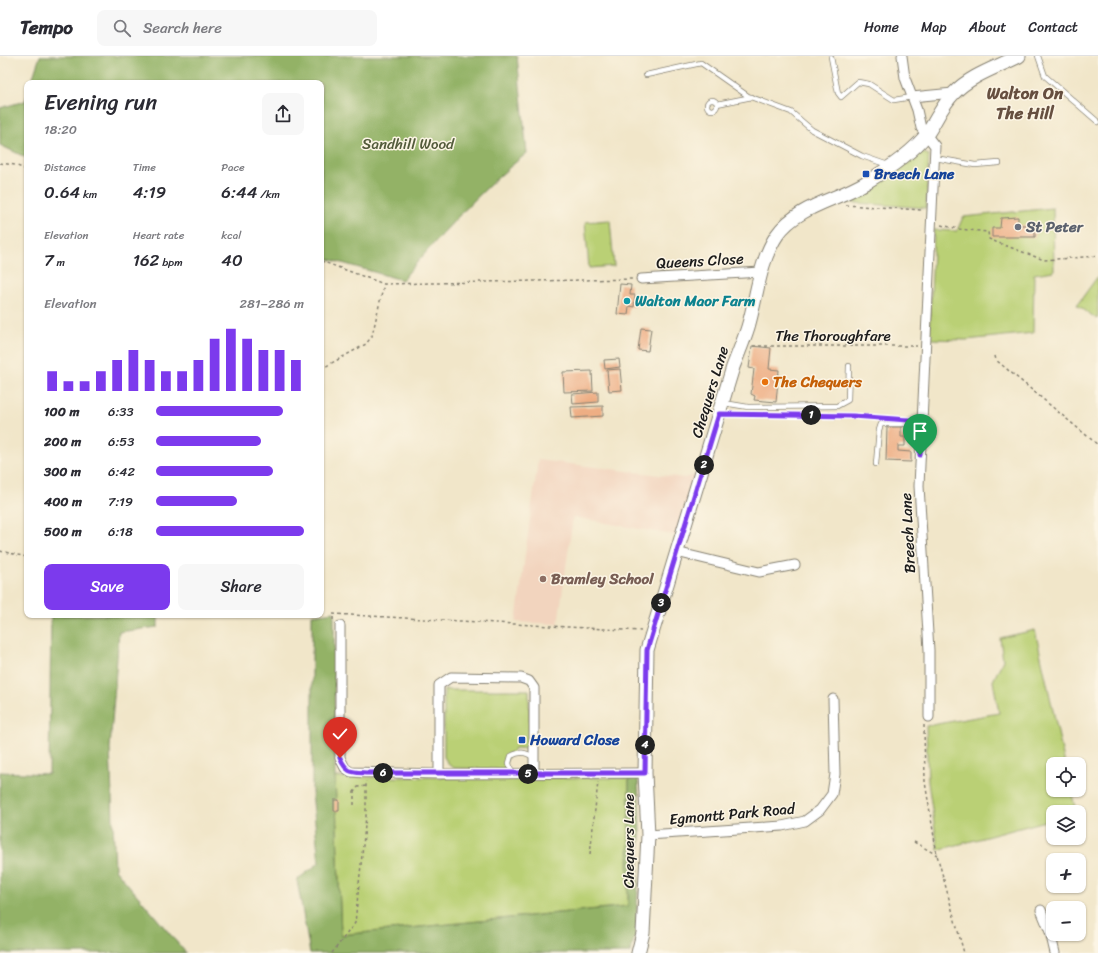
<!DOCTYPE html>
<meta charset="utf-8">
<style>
:root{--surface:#fff;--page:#f7f7f7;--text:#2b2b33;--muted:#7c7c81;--line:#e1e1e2;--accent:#7c3aed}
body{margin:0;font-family:Sriracha,sans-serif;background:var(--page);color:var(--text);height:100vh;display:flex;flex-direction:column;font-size:15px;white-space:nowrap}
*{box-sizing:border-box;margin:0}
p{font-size:13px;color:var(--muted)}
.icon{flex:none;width:22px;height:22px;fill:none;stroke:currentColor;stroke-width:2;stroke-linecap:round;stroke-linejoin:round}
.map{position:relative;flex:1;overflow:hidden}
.panel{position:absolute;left:24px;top:24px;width:300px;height:538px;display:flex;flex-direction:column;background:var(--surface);border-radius:8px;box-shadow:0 1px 3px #0004}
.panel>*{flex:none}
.tools{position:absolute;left:1046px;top:701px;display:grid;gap:8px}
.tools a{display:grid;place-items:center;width:40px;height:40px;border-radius:8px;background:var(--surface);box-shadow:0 1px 3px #0004;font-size:20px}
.pin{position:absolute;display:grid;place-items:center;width:34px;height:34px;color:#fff;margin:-41px -17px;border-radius:50% 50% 50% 0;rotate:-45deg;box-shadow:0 0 4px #0007}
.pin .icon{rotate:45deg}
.km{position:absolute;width:20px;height:20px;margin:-10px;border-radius:50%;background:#222;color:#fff;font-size:11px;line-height:20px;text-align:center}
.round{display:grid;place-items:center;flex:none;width:42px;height:42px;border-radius:8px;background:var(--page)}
.head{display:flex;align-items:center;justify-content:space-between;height:68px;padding:0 20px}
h1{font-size:22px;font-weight:600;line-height:30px}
.stats{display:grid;grid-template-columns:repeat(3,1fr);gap:6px;height:68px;padding:4px 20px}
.stats div{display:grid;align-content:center}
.stats b{font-size:17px;font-weight:600}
.stats small{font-size:11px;font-weight:400}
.stats p{font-size:11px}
.chart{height:112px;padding:8px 20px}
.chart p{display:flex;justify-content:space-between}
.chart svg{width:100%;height:72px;margin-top:4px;stroke:var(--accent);stroke-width:6}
.button{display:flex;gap:8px;margin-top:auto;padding:8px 20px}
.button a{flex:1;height:46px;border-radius:8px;background:var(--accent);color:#fff;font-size:16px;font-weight:600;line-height:46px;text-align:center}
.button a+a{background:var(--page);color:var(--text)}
ul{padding:0 20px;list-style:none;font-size:13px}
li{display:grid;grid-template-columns:64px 48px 1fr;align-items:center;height:30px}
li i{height:10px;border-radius:5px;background:var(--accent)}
header{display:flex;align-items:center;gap:24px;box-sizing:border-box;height:56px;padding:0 20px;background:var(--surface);border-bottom:1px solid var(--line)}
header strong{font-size:19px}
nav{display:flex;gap:22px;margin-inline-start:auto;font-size:14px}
.search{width:280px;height:36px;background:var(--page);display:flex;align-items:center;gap:10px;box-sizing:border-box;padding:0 14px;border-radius:8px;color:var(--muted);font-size:15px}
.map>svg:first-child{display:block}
.built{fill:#f2d4be}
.green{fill:#bad074;stroke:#6b7648}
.forest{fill:#93b266;stroke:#586741}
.building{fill:#eeae84}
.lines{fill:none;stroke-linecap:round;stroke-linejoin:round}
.service-casing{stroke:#868172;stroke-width:6}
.minor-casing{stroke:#868172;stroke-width:11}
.secondary-casing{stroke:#868172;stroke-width:15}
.path{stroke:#868172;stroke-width:1.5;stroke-dasharray:3 3;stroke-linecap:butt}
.service{stroke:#fff;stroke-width:4.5}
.minor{stroke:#fff;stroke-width:9}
.secondary{stroke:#fff;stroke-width:13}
.route-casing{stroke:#fff;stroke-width:8}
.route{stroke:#7c3aed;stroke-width:5}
.transit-dot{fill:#1a4fb4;stroke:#fcf5e5;stroke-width:1.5}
.worship-dot{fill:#6b7280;stroke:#fcf5e5;stroke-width:1.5}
.culture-dot{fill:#0f9aa8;stroke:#fcf5e5;stroke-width:1.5}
.food-dot{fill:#e8710a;stroke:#fcf5e5;stroke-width:1.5}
.education-dot{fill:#8d6e63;stroke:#fcf5e5;stroke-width:1.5}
.labels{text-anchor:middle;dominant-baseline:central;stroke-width:3;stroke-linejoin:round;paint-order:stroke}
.park-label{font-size:15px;fill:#535b3b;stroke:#fcf5e5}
.transit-label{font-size:15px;font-weight:bold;fill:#164399;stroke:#fcf5e5;text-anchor:start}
.worship-label{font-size:15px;font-weight:bold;fill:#5b616d;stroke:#fcf5e5;text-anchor:start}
.street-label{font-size:15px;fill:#1c1c1c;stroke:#fcf5e5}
.culture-label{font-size:15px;font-weight:bold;fill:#0d838f;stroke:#fcf5e5;text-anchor:start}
.food-label{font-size:15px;font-weight:bold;fill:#c56008;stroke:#fcf5e5;text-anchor:start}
.education-label{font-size:15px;font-weight:bold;fill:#785e54;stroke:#fcf5e5;text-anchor:start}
.quarter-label{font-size:17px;font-weight:bold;fill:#664f40;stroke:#fcf5e5}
</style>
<header>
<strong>Tempo</strong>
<div class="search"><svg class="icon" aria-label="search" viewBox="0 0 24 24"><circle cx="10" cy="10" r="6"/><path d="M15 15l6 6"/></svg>Search here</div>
<nav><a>Home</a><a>Map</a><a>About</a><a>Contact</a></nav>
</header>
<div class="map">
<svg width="1098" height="897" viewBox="0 0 1098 897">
<rect width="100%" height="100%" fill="#fcf5e5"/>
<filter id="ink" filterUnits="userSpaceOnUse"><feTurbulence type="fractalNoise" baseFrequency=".025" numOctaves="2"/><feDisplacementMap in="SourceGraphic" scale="8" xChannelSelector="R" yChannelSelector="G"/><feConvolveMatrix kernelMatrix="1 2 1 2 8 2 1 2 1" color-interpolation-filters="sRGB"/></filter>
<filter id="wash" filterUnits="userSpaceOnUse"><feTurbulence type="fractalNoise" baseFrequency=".012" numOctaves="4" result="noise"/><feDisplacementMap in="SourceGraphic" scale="16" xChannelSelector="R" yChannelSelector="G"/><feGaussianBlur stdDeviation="0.9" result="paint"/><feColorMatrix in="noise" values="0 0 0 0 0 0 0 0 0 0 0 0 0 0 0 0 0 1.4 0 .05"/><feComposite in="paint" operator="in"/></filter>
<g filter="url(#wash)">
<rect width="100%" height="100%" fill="#f1e6c9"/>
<path class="built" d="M538 404 684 422 698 418 679 480 573 461 558 568 516 566Z"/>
<path class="green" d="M921 96 929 99 926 152 842 146 884 124Z
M1053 152 1054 215 1034 218 1033 277 966 284 929 283 934 174 957 175 963 161Z
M610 164 614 210 589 212 585 166Z
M1098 220V261L1097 263 1077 249Z
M1035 574 1065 708H1053V734H1071L1076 756H1053V763L938 794 928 726 926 670 999 657 993 625 1003 604 1000 582Z
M444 634H529L530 693 515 692C508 699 505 704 505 713L454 712 449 709 444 701Z
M335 721 629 722 628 850 341 879Z"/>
<path class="forest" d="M40 0H517L527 97C480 134 441 178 402 224L321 201V27H31Z
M27 40V102L0 89V52L25 45Z
M334 556 335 721 341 879 628 850 629 722H638L640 777 636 877 630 897H310L297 824 319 807 312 736V559Z
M51 559H158V571L119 576 110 692 115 813 186 897H0V716L49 718Z"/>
<g id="blocks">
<path class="building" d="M1018 161V169H1035V181H992V172H1000L1001 162Z
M620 228 631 229 630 239H635L634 251 629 250 628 259 617 258Z
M641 272 651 273 648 295 638 294Z
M752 290 771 292 769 313 779 314 776 346 754 344 755 340 751 338 754 313 749 312Z
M619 303 620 311 605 313 604 304Z
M620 313 622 334 609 335 607 314Z
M592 315 593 335 564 336 563 316Z
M598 336V346L573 348 572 338Z
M603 350V360L572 362 571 351Z
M887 371H901V381H905V390H898V395L911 396V406L886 405Z
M334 744H339V755H334Z"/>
</g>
</g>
<g filter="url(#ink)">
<use href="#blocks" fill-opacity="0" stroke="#868172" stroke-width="1"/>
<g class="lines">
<g class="service-casing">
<path id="service" d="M1038 0 1045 20 1098 66
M831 1 838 37 841 41 858 26 869 28 894 44 912 41
M646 19 701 7 748 40 791 56 812 74 862 100 888 109
M707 49a5 5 0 1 1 10 0a5 5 0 1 1-10 0Z
M717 48 752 41
M935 102 975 109 999 107
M724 347 748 351 837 350 848 344 849 310
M876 408 879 374 881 368H921
M512 718 509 707 511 700C520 695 525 696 533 701"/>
</g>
<g class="minor-casing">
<path id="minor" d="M902 0 905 22 917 54 921 72 935 90 919 430 929 594V661
M912 41 953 37
M641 223 761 216
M676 496 759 516 795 509
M340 570V702L345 712 351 716 439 718 645 717
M439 718V629L451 621 521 622 529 625 534 632V718
M648 779 782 770 805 765 820 754 832 738 835 718 833 643
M1041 854 1050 876 1055 897"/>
</g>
<g class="secondary-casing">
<path id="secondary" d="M638 897 643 877 648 779 645 717 647 594 733 311C738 298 744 284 748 271 757 241 759 206 777 179 797 150 837 144 865 127 885 115 913 96 927 78 936 65 942 49 954 37 971 19 998 11 1019 0"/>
</g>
<path class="path" d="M0 107 15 109 27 114
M846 149 922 154
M941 169 959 173 988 176 989 183 996 186 1044 204 1098 200
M321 205 384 228 633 223
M753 290H917
M995 300 996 304 1098 389
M321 313 366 288 372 280 384 228
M730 359 853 360 878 362
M0 495 27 501
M333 564V558L641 575
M924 669 925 726 937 799 964 897
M354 749V736L358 731 366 730
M914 786 937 799
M590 798 598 726
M332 897 355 867 366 760V725"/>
<use href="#service" class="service"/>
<use href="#minor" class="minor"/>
<use href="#secondary" class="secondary"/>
</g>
</g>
<g class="lines" filter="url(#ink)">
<g class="route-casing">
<path id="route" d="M340 702C347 717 351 716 366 717H645L647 594 719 358 853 360 922 365 920 399"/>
</g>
<use href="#route" class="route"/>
</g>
<g class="transit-dot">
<rect x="862" y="114" width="8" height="8" rx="2"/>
<rect x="518" y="680" width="8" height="8" rx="2"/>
</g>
<circle class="worship-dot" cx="1018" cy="171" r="4"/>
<circle class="culture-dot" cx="627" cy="245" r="4"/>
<circle class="food-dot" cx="765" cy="326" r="4"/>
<circle class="education-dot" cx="543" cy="523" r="4"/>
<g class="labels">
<g class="park-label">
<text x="408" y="88">Sandhill Wood</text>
</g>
<g class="transit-label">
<text x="874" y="118">Breech Lane</text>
<text x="530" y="684">Howard Close</text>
</g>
<g class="worship-label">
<text x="1026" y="171">St Peter</text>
</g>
<g class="street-label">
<text transform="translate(700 205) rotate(-3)">Queens Close</text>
<text x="833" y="280">The Thoroughfare</text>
<text transform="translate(710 336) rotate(-73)">Chequers Lane</text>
<text transform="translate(908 477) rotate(-93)">Breech Lane</text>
<text transform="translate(732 758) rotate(-5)">Egmontt Park Road</text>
<text transform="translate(629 785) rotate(-90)">Chequers Lane</text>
</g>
<g class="culture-label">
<text x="635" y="245">Walton Maor Farm</text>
</g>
<g class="food-label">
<text x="773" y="326">The Chequers</text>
</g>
<g class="education-label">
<text x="551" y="523">Bramley School</text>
</g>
<g class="quarter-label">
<text x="1025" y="37">Walton On<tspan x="1025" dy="20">The Hill</tspan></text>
</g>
</g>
</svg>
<div class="tools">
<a><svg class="icon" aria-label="locate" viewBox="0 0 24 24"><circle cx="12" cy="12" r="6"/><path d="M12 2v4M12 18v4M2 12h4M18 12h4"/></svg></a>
<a><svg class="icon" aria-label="layers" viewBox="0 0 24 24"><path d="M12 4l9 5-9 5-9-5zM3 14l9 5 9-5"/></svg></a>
<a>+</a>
<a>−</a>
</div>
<div class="pin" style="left:920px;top:399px;background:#1e9e55"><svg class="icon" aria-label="arrive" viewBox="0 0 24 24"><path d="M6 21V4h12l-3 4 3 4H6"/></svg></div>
<div class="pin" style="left:340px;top:702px;background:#d93025"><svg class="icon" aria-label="check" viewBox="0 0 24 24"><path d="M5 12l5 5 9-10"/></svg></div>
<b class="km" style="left:811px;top:359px">1</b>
<b class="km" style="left:704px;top:409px">2</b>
<b class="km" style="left:661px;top:547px">3</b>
<b class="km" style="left:645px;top:689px">4</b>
<b class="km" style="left:528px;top:718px">5</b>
<b class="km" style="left:383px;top:717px">6</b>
<section class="panel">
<div class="head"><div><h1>Evening run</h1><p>18:20</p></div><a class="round"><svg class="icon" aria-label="share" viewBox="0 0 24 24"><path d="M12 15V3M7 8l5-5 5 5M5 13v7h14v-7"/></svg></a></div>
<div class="stats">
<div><p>Distance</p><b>0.64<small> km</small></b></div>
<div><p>Time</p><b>4:19</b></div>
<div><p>Pace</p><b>6:44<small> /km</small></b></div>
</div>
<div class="stats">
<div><p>Elevation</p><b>7<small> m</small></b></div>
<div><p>Heart rate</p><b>162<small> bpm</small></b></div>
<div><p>kcal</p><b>40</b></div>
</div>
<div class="chart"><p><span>Elevation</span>281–286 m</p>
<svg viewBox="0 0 160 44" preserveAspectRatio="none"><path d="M5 44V32M15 44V38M25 44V38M35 44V32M45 44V25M55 44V19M65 44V25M75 44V32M85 44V32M95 44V25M105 44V12M115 44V6M125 44V12M135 44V19M145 44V19M155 44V25"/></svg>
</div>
<ul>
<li><b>100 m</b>6:33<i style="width:86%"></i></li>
<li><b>200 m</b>6:53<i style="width:71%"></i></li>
<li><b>300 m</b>6:42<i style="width:79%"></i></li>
<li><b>400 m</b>7:19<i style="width:55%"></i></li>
<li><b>500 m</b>6:18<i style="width:100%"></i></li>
</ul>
<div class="button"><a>Save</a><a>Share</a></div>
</section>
</div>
